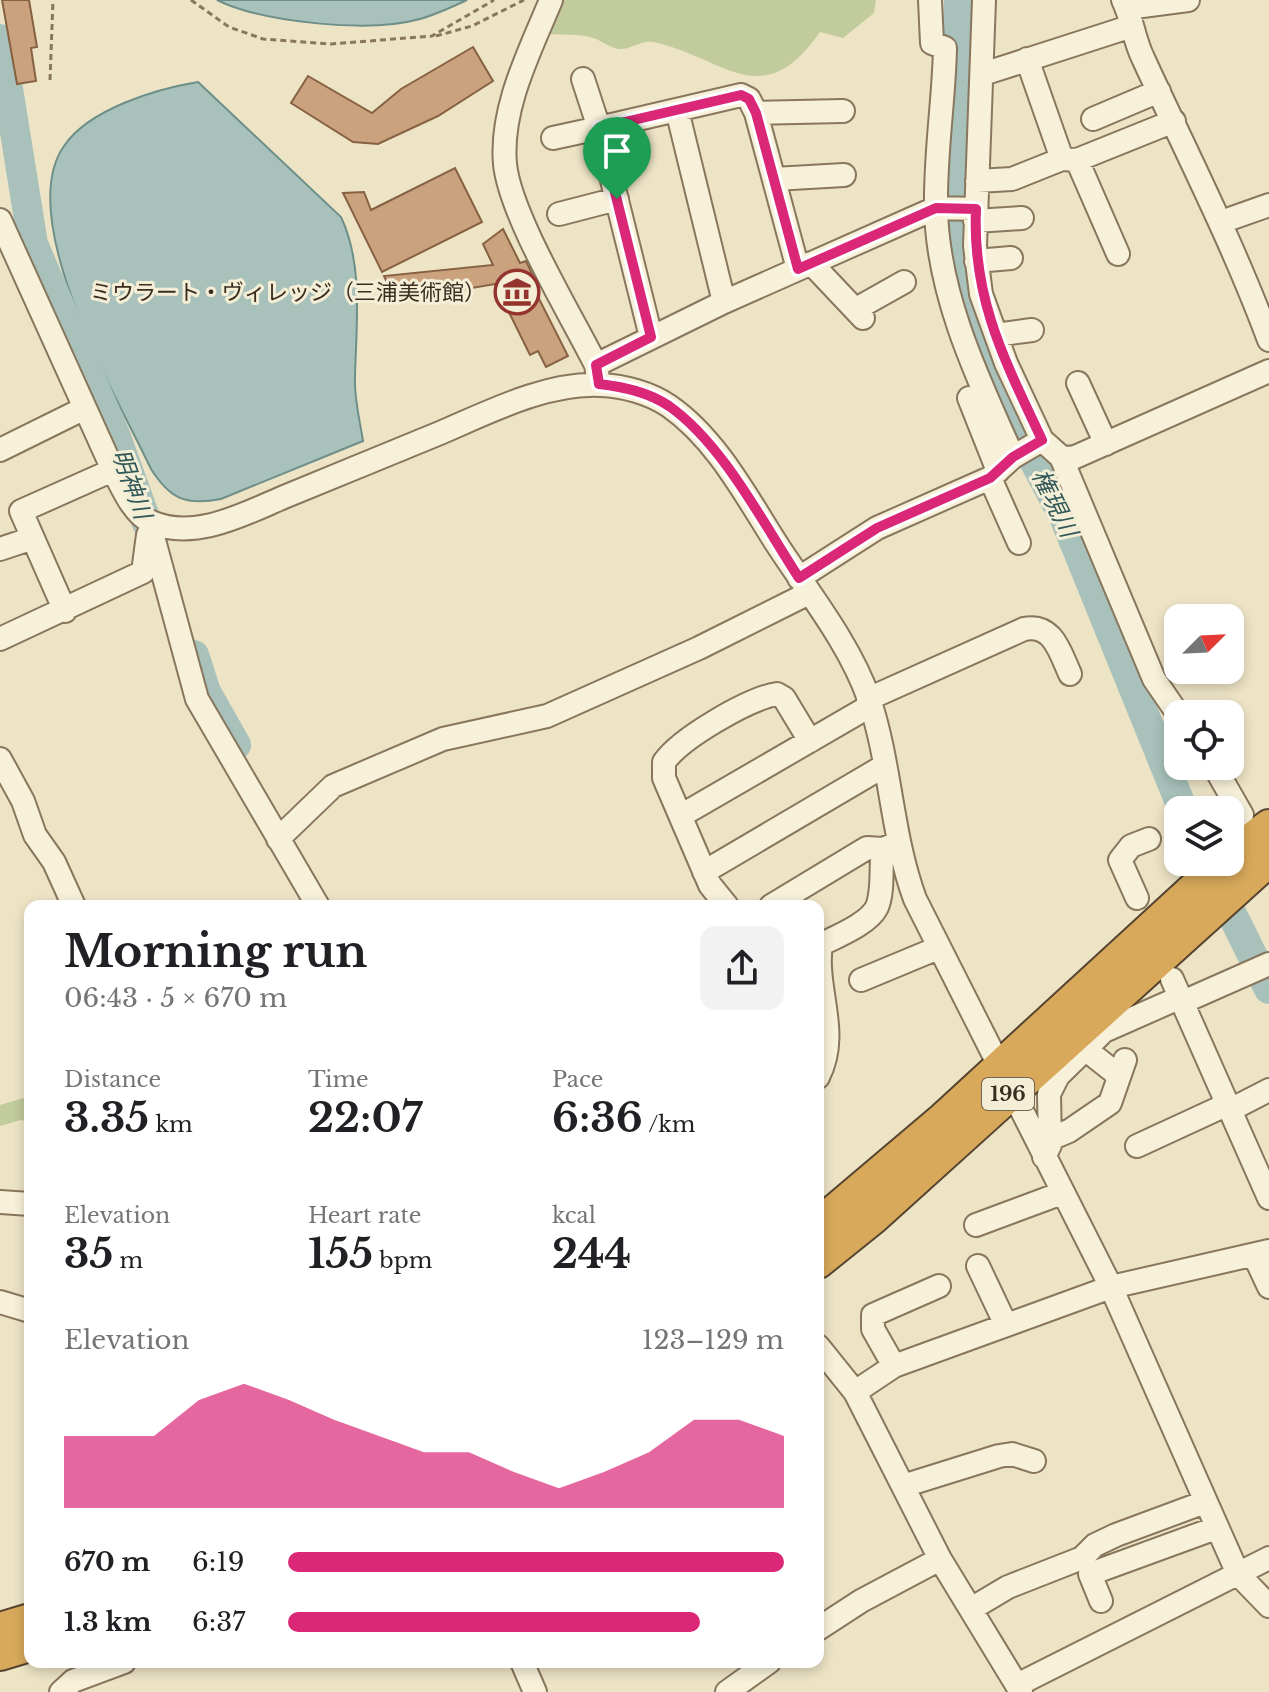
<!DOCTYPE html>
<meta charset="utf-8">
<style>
:root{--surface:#fff;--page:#f2f2f2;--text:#202124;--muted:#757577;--accent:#db2777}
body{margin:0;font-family:"Libre Baskerville","Noto Sans JP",serif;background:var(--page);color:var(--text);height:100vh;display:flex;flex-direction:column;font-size:30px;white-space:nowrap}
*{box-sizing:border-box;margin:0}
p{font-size:26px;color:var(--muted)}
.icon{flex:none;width:44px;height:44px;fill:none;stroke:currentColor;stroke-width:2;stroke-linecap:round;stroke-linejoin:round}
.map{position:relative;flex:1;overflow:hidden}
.drawer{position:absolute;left:24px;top:900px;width:800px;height:768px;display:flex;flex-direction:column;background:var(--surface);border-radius:16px;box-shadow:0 4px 12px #0003}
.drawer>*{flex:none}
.needle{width:52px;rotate:66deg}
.buttons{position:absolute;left:1164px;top:604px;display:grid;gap:16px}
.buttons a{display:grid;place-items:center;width:80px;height:80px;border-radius:16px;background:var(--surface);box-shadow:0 4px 12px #0003;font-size:40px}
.pin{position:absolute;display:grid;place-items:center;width:68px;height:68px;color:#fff;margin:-82px -34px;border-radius:50% 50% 50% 0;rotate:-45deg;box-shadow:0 0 8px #0007}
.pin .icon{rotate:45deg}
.round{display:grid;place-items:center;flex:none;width:84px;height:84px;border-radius:16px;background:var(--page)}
.head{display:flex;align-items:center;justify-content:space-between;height:136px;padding:0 40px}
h1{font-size:44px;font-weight:800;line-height:60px}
.figures{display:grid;grid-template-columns:repeat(3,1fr);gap:12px;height:136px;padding:8px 40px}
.figures div{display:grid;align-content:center}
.figures b{font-size:40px;font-weight:800}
.figures small{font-size:22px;font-weight:400}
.figures p{font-size:22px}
.chart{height:224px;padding:16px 40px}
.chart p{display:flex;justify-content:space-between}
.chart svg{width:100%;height:144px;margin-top:8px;fill:var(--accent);opacity:.7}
ul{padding:0 40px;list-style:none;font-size:26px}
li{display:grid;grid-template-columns:128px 96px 1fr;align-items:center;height:60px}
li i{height:20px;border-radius:10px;background:var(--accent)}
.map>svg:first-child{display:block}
.green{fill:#c2cb9b}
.water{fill:#a8c1bb;stroke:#6e8f89;stroke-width:2}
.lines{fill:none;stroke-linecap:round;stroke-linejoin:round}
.river{stroke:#a8c1bb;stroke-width:30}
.building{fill:#caa27e;stroke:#866243;stroke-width:2}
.minor-casing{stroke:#88765d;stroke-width:26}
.highway-casing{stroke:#564430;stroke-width:36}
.path{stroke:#88765d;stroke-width:3;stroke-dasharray:6 4;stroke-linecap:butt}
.minor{stroke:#f8f1da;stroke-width:22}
.highway{stroke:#d8a95b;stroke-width:32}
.route-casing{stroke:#fff;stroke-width:16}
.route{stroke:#db2777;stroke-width:10}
.labels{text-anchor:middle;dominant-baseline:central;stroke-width:6;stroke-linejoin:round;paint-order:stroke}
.shield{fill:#f5eed6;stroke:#716757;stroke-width:2}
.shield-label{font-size:20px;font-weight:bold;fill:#392d20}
.poi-label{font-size:22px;fill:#392d20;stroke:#f5eed6;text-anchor:end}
.water-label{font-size:24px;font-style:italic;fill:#305858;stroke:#f5eed6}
</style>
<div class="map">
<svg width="1269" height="1692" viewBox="0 0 1269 1692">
<rect width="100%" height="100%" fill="#ede4c6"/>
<path class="green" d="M561 0H876L874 13 843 38 820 32C762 115 725 58 654 42 643 39 630 50 619 49 609 48 600 39 590 37 577 34 561 35 547 34Z
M30 1096V1122L21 1120 0 1126V1105Z"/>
<path class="water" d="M217 0H467C452 7 437 14 420 19 370 33 264 23 217 0Z
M198 82 341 217C364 266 356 325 355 378 354 399 360 421 363 441L221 499C186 506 170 499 151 469 117 397 13 219 64 146 89 109 156 89 198 82Z"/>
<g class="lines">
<path class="river" d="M959 0 951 224 957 280 966 313 1013 421 1065 519 1183 810
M0 39 33 244 116 437 147 523
M194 655 206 692 236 745
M1215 880 1269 989"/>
</g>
<path class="building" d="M2 0H29L37 47 31 48 36 81 17 84Z
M473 47 493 81 438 116 378 144 353 142 291 103 308 76 372 113 401 89Z
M455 168 482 222 382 272 343 193 364 192 371 210Z
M503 229 520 263 526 261 533 276 528 277 568 356 546 367 538 351 530 355 495 284 396 301 384 276 493 265 483 244Z"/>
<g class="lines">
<g class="minor-casing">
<path id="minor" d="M551 0C530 51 500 108 505 164 510 215 571 315 596 365L598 378
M930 0 932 43 945 48C944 100 935 154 936 207 937 294 978 379 1013 457
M984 0 975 246 981 294 1006 363 1042 440 1061 457 1073 458 1269 371
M1123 0C1132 18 1134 40 1143 58 1186 152 1233 243 1269 340
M1127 8 1188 0
M1027 59 1062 159 1077 160 1118 254
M983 74 1132 26
M677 110 724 302
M756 113 843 111
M1093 119 1159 91
M553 138 599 128 583 79
M1077 160 1174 121
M774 179 844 175
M977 181 1012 179 1062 159
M559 214 617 199
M0 220 113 470C122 487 133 514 151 522 195 541 244 514 284 497 336 476 388 454 440 433 489 412 547 382 601 385 624 386 650 393 669 406 718 440 748 500 780 549 811 596 850 645 869 699 891 764 891 834 915 899L1111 1287 1238 1574 1269 1606
M975 221 1022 218
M1221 222 1269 205
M976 261 1011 258
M811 263 863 318
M856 309 904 282
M996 335 1032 330
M651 337 599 128 741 95 749 99 756 113 798 269
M596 365 724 302 936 208 976 209
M1078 383 1106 444
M969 398 998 471
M0 450 85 408
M1061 457 1154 679 1178 714
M990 478 1019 543
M149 522 197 699 318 906
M0 549 33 538
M799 578 877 528 990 478 1013 457 1042 440
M65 611 21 511 113 470
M0 639 143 572 148 535
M868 699 1024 629C1053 623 1060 652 1070 674
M0 759 23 801 35 835 54 862 74 906
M1214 766 1242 815
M682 815 870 706
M278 839 333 786 443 739 547 716 699 648 809 593
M704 872 884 766
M1137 898 1120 860 1131 846 1149 839
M727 906 710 885 664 778V762C681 738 748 699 777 694L784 698 810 741
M771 906 867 848 883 849
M818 946C835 937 869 924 877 907 884 890 880 866 883 849L897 843
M1172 979 1269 1198
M861 980 938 948
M1183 1002 1269 964
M1085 1049 1118 1075
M818 1077C841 1032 814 990 821 944
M1230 1110 1269 1090
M1050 1139 1069 1131 1110 1103 1125 1060
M1137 1146 1228 1104
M1044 1157 1050 1145 1049 1094 1058 1076 1104 1031 1181 997
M0 1202 30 1204
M976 1225 1062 1193
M1254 1255 1269 1287
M978 1266 1006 1325
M0 1302 30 1311
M818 1346 855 1392 940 1559 1021 1692
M894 1366 873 1329V1315L939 1286
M855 1392 894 1366 1111 1287 1269 1251
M903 1486 999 1456 1012 1454 1034 1461
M1101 1601 1090 1574 1216 1528
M971 1609 1008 1587 1082 1558 1095 1545 1116 1535 1205 1502
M818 1629 861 1601 940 1559
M522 1662 535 1692
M1017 1685 1269 1558
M61 1692 73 1681 124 1662
M727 1692 769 1662"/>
</g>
<g class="highway-casing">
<path id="highway" d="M1230 856 1269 826
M818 1225 942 1120 1223 862
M818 1262 874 1217 1269 860
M0 1629 30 1620
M0 1654 30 1645"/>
</g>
<path class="path" d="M191 0 229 27 263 39 331 44 432 36 494 0
M436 36 472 26 524 0
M50 80 53 0"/>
<use href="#minor" class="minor"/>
<use href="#highway" class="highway"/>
</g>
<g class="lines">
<g class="route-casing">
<path id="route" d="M741 95 749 99 756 113 798 269 936 208 976 209C972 299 1005 361 1042 440L1013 457 990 478 877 528 799 578C763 523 723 444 669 406 648 392 624 387 599 384L596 365 651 337 599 128Z"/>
</g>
<use href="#route" class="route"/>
</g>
<defs>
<g id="museum-ring" transform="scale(2.3)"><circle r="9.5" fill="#f5eed6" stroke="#95342f" stroke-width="1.5"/><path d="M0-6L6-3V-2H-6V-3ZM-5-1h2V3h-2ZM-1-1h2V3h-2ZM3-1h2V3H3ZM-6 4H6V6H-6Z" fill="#95342f"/></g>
</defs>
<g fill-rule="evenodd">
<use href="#museum-ring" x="517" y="292"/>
</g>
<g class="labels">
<rect class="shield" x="982" y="1078" width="52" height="32" rx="6"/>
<g class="shield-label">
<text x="1008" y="1094">196</text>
</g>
<g class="poi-label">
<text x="486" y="292">ミウラート・ヴィレッジ（三浦美術館）</text>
</g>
<g class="water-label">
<text transform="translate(132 484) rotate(70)">明神川</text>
<text transform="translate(1055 503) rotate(64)">権現川</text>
</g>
</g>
</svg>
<div class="buttons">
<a><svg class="needle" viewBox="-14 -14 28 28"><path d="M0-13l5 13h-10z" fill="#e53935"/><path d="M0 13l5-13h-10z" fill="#757577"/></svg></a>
<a><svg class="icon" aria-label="locate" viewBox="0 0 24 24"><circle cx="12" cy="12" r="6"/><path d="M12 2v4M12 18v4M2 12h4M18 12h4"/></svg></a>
<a><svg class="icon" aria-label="layers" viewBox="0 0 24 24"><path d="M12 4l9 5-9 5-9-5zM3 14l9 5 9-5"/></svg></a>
</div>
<div class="pin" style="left:617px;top:199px;background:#1e9e55"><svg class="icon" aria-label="arrive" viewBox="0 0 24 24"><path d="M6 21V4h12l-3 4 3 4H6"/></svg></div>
<section class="drawer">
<div class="head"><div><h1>Morning run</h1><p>06:43 · 5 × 670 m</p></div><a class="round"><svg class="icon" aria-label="share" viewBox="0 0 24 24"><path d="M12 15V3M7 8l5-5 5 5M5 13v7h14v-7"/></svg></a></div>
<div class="figures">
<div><p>Distance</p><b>3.35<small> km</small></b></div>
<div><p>Time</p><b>22:07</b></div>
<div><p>Pace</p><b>6:36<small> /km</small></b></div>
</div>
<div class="figures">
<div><p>Elevation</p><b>35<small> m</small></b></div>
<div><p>Heart rate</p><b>155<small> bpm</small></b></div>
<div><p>kcal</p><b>244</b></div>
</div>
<div class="chart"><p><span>Elevation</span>123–129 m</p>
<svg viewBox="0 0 160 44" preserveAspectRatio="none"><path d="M0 44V22L10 22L20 22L30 11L40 6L50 11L60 17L70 22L80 27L90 27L100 33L110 38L120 33L130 27L140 17L150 17L160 22V44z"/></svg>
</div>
<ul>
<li><b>670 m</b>6:19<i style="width:100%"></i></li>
<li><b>1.3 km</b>6:37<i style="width:83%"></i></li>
</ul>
</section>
</div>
